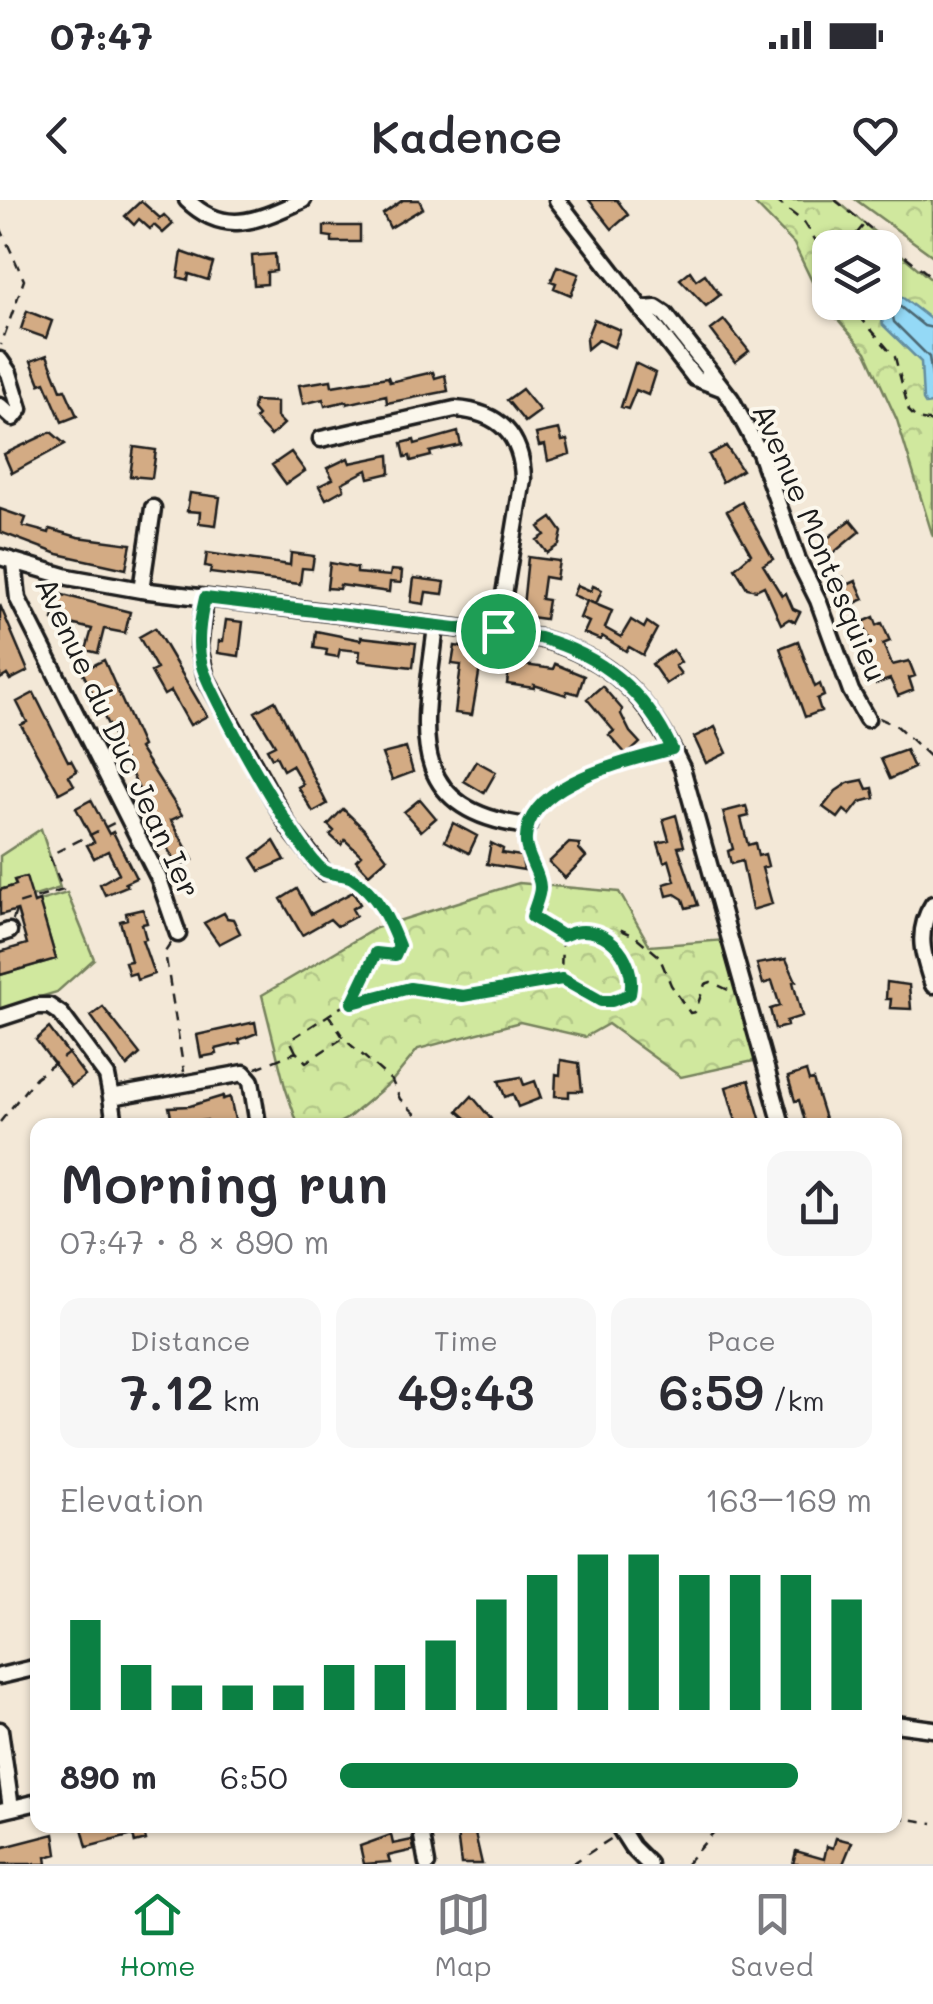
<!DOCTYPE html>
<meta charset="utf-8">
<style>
:root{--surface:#fff;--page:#f7f7f7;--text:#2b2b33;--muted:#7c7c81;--line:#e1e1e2;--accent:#0b8043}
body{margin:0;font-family:Mali,sans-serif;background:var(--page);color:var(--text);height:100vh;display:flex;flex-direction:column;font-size:38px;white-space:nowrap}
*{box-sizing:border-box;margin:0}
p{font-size:32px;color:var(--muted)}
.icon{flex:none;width:55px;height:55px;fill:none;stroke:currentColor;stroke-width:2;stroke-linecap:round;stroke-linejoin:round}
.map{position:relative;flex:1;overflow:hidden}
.details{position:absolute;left:30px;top:918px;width:872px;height:715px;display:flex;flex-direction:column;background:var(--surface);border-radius:20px;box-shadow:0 2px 8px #0004}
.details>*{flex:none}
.buttons{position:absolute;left:812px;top:30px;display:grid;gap:20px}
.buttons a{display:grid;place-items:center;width:90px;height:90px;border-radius:20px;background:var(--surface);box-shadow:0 2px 8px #0004;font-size:50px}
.pin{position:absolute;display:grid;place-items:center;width:85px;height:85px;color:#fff;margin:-42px;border:5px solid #fff;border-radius:50%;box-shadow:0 2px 10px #0007}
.round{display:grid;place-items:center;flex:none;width:105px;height:105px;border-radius:20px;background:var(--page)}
.headline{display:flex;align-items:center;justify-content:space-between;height:170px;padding:0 30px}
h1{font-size:55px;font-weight:600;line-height:75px}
.stats{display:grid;grid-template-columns:repeat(3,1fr);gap:15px;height:170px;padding:10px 30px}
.stats div{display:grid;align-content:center;border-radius:20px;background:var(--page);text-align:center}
.stats b{font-size:50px;font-weight:600}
.stats small{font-size:28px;font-weight:400}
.stats p{font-size:28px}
.chart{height:280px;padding:20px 30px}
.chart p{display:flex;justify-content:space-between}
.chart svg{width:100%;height:180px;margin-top:10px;stroke:var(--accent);stroke-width:6}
ul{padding:0 30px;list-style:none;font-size:32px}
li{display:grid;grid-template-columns:160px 120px 1fr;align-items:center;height:75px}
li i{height:25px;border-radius:12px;background:var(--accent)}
.status{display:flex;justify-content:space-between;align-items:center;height:70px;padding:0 50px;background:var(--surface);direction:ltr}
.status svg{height:28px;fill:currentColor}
header{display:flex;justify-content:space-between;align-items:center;height:130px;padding:0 30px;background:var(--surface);font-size:45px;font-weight:600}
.tab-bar{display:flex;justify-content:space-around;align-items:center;height:140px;border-top:2px solid var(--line);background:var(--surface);font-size:28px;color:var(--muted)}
.tab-bar a{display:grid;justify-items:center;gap:5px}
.tab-bar .selected{color:var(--accent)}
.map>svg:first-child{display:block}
.green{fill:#d0e89e;stroke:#76825d;stroke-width:2.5}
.forest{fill:url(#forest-crowns);stroke:#76825d;stroke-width:2.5;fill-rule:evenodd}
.water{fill:#94d9f6;stroke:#648d9f;stroke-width:2.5}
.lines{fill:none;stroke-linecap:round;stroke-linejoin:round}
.shore{stroke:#4c6873;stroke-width:2.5}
.building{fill:#d3ab84;stroke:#1c1c1c;stroke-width:2.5}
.minor-casing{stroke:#1c1c1c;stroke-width:21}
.path{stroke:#1c1c1c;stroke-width:2.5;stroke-dasharray:10 8;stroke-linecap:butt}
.minor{stroke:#fbf7ec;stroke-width:14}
.route-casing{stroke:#fff;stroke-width:20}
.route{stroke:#0b8043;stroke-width:12}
.labels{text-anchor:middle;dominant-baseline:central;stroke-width:8;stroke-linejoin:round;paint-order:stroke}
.street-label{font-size:30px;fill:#1c1c1c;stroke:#fbf7ec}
</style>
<div class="status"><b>07:47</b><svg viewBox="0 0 49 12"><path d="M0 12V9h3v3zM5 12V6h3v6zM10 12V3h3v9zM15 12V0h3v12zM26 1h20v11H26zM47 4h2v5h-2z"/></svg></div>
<header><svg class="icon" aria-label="back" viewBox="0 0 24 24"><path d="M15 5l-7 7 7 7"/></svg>Kadence<svg class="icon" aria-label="heart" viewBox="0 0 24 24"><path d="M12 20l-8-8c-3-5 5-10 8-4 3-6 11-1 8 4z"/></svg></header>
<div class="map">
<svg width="933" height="1664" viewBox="0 0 933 1664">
<defs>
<pattern id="forest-crowns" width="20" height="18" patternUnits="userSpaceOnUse" patternTransform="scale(2.5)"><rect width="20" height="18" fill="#d0e89e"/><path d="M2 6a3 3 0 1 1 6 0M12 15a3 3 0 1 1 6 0" fill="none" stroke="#b2c688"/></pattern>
</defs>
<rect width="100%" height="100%" fill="#f3e8d7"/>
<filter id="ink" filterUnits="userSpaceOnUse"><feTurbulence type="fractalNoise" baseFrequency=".01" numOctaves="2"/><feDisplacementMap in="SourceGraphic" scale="20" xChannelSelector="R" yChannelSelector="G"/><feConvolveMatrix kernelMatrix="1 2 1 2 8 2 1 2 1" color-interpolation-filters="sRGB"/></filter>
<g filter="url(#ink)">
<path class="green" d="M41 629 60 688 32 697 25 677 15 680 16 685 0 690V656Z
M67 693 94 759 57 792 0 809V775L56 759 39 701Z"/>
<path class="forest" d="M751 0H836L933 81V337L897 220 866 152 821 100 794 44ZM830 48H885V102H830Z
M856 0H933V56Z
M519 683 619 692 650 746 725 740 758 860 681 877 608 824 585 837 520 822 418 849 392 881 348 918 335 925H298L285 887 262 795 376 728Z"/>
<path class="water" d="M885 84 933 121 932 204 926 205 923 200 921 162 883 125 880 112 865 103 885 102Z"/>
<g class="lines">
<path class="shore" d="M933 128 924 126 898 105 891 107 894 122 929 157 933 183"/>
</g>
<path class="building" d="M403 0H419L423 8 390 28 383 14Z
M589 0H617L628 15 612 29Z
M141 1 160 18 158 20 164 15 173 24 163 33 154 25 150 29 139 19 134 25 125 16Z
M324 26H360V42H332V37L324 36Z
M182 52 213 63 208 80 189 74 188 80 178 77Z
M275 54 276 71 267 72V84L254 85 252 56Z
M557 66 579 74 571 95 554 88 556 83 551 81Z
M690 71 696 80 705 74 720 95 706 106 680 79Z
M27 111 52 121 46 138 21 129Z
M594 119 620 130 614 147 598 140 587 149 586 139Z
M724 120 749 151 735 162 711 130Z
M47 155 61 190 65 189 77 216 62 222 45 182 40 184 31 161Z
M635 163 655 173 648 195 636 190 628 209 621 207Z
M433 172 435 178 445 175 448 191 387 203 386 195 347 204V201L325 206 323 199 303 204 299 185 331 180 332 186 388 177 390 182Z
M522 189 540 211 525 222 507 200Z
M254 201 277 202V217L284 224 271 236 255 219 258 216 253 210Z
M559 229 562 241 567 240 570 254 548 261 545 245 539 246 536 234Z
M51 232 65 244 12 273 4 254Z
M458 232 461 245 430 252 431 256 411 261 410 256 405 257 402 243 414 240 415 244Z
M726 246 742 270 722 282 709 255Z
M134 247 156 250 152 278 130 276Z
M291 252 305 271 286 284 272 265Z
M389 255 390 273 369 278 367 270 342 283 344 289 326 299 319 286 333 279 327 268 348 258 350 263Z
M190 293 220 297 216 325 199 323 200 312 187 311Z
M742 302 773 359 763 365 782 396 786 393 793 409 800 412 795 422 789 419 781 424 764 386 756 390 747 388 735 368 751 354 727 311Z
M0 309 26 318 23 326 49 333 50 329 78 337 131 344 126 369 58 354 0 332Z
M552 318 562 332 559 345 547 353 537 340 545 335 539 327Z
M851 320 860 331 826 359 816 347Z
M207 353 290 365 291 353 314 356 312 369 302 368 300 384 210 373 211 367 205 366Z
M528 357 559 361 556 379 544 377 541 399 548 400 545 419 522 416Z
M330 363 357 368V373L390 376 391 370 402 371 401 383 390 382 389 392 340 385 339 389 327 388Z
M843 377 847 385 856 381 864 399 844 408 830 382Z
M414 378 445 382 443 394 426 392 424 404 411 402Z
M577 385 591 391 593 386 602 390 596 404 588 401 612 411 605 428 621 437 631 420 644 428 647 422 657 429 643 455 629 447 626 451 602 436 600 440 584 433 589 422 580 418 587 401 573 395Z
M59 394 130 412 125 433 104 429 98 453 86 450 92 429 53 420Z
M0 405 28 471 10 480 7 475 0 479Z
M874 417 877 425 882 423 890 441 883 444 892 465 909 461 915 476 909 478 913 490 898 496 890 479 876 484 866 455 860 458 855 447 870 441 863 422Z
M226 420 243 422 239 456 218 453 219 441H223Z
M155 428 207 516 190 525 171 491 164 495 151 472 157 469 139 437Z
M316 431 361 440V437L416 443 413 467 359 461 360 451 340 449 338 457 326 455 327 450 314 448Z
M798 441 815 487 820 484 824 496 817 499 821 511 805 517 780 448Z
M455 446 483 450 472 515 455 513 461 465 452 464Z
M673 450 681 462 675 466 681 474 666 484 652 464Z
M104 460 142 546 139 548 182 615 171 620 193 660 178 667 144 607 147 606 82 471Z
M510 463 553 469 555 464 584 476 578 494 567 491 566 495 534 485V488L507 484Z
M602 486 622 509 621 514 630 532 640 543 627 555 609 535 614 531 587 499Z
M34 493 68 561 71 560 77 571 69 576 74 585 59 593 21 525 27 522 17 502Z
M275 501 327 604 313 612 298 587 303 584 292 565 283 570 276 556 272 558 267 549 275 545 255 512Z
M715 527 727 553 706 563 694 537Z
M406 548 413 572 392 580 382 554Z
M906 550 914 568 890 579 881 559Z
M476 561 496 572 484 593 464 581Z
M863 580 867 589 873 588 875 598 860 602 850 615 844 610 838 618 823 607 836 591 848 583Z
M420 599 436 618 421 631 404 612Z
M91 600 109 634 113 632 136 678 125 683 127 686 105 695 100 684 119 673 108 651 94 658 87 645 94 642 76 608Z
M746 606 749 616 741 618 748 645 755 643 758 656 765 654 768 666 762 668 772 704 752 710 742 661 731 664 728 651 733 649 723 612Z
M343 609 365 630 387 658 369 674 356 660 361 655 345 640 341 645 330 635 334 631 328 625Z
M676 615 684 646 678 647 698 705 686 708 683 699 675 694 667 696 664 684 675 681 669 660 664 662 658 643 669 640 663 619Z
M453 623 477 636 469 653 445 641Z
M274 641 285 660 260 671 252 658Z
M491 643 503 649 502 653 521 656 524 670 487 664Z
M569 643 580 644 579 649 586 657 565 678 549 662Z
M26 677 34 703 39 701 56 759 0 775V752L27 744 17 710 0 715V690L16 685 14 680Z
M297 689 311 714 353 692 360 704 352 709 356 716 337 726 330 719 302 735 281 699Z
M143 709 147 723 142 724 146 739 142 740 154 774 137 780 135 773 129 775 125 762 131 761 120 721 127 719 126 713Z
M224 713 227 718 233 719 240 733 219 744 204 723Z
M786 759 796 781 793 782 802 816 786 821 787 826 775 829 770 809 780 806 772 781 763 784 757 764Z
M887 782 909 785 911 809 890 808 891 799H886Z
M103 807 140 854 127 866 91 816Z
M255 822 257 833 239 840 240 843 216 849 217 854 201 857 197 835Z
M49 828 85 876 71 886 36 840Z
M561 860 579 863 582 891H569V897L555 896 556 874 560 875Z
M806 871 809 881 813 880 827 925H806L799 900 795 901 788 877Z
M521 877 524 885 535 881 541 898 518 907 513 894 505 897 499 881Z
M749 880 761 922 737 925 726 887Z
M223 896V899L230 897 235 920 211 925 207 920 173 925 169 907 190 906Z
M472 896 491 919 485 925H462L467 919 458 911Z
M91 1625H156L157 1628 144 1632 146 1640 135 1643 133 1635 87 1647 82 1628Z
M456 1625H473L482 1664H461Z
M54 1634 57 1654 46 1657 47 1664H0V1648Z
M391 1635 393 1644 412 1640 414 1650 388 1656 390 1662 364 1664 360 1646Z
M836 1638 852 1642 843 1664H793L796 1651 824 1659 827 1646 833 1648Z"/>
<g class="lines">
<g class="minor-casing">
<path id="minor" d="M187 0C226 38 260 19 303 0
M557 0 695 178 721 188
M644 109 656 108 665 114 731 199 760 253 798 360 818 400 851 491 867 519
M0 160 9 173 20 209 13 218 0 206
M321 239 455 209C499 212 522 235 523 279L498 431
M0 357 68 377 141 390 539 438C614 459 649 499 682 568L782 925
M14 362 18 399 159 679 178 734
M141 390 153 308
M205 398 199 447 206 478 290 629 324 672
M436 426C425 522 398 610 528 626
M933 704C915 732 923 756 933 785
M0 734 9 731
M0 818 37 806H49L61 814 107 876 111 897 244 873 251 881 258 925
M111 897 115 925
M0 1476 38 1467
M895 1524 933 1529
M0 1530 11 1608
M0 1611 38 1602
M420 1625 427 1664
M618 1625 632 1647 649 1664"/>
</g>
<path class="path" d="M775 0 804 22 830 63
M835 0 933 78
M0 27 24 80 1 145
M845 48 863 26
M847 102 895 157 909 211 917 219 933 222
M879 518 897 526 933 560
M536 613 545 598 608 567 660 552
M527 639 540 686 533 717 562 735
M336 673C367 678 400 723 398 754L376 753 352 802
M13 720 18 704 63 690 50 657 52 654 114 623
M604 735 619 729 635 736 659 756 671 785 690 813 695 812 705 784 711 782 733 792
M171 743 165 752 184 872
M328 814 343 837
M296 852 290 840 341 807 410 788 463 796 561 779 601 801H612L630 794C637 757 599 713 562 737L561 779
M256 868 296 852 306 862 343 838 392 881 400 899 427 925
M0 922 36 877 73 850
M895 1617 933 1623
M572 1664 612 1638
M686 1664 720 1625"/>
<use href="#minor" class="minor"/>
</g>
</g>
<g class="lines" filter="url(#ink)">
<g class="route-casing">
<path id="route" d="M205 398 540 438C601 455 645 491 672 549 629 561 522 583 526 643 527 658 540 673 540 687 540 697 534 707 532 717L563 736C601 717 638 756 630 794L612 801H601L562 779 463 796 410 788 352 803 376 753 395 755 399 746C389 720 377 693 352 678 343 673 331 676 323 670 299 653 211 497 202 466 196 444 200 420 205 398Z"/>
</g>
<use href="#route" class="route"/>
</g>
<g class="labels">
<g class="street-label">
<text transform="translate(821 342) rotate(67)">Avenue Montesquieu</text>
<text transform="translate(119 537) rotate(65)">Avenue du Duc Jean Ier</text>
</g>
</g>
</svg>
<div class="buttons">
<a><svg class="icon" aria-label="layers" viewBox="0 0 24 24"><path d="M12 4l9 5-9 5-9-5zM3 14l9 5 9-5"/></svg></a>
</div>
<div class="pin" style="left:498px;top:431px;background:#1e9e55"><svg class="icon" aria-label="arrive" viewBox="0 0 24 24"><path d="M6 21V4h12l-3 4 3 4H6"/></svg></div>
<section class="details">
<div class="headline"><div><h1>Morning run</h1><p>07:47 · 8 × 890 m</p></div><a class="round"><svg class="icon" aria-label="share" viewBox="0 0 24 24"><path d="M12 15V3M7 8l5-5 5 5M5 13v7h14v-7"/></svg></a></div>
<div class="stats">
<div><p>Distance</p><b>7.12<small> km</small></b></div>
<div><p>Time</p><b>49:43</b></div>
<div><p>Pace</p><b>6:59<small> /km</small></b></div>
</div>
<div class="chart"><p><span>Elevation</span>163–169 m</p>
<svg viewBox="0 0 160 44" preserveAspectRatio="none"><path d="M5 44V22M15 44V33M25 44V38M35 44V38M45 44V38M55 44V33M65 44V33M75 44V27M85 44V17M95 44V11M105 44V6M115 44V6M125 44V11M135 44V11M145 44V11M155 44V17"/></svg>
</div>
<ul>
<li><b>890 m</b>6:50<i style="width:86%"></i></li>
</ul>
</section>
</div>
<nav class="tab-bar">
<a class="selected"><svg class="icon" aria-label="home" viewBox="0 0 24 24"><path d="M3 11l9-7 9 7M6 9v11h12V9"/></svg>Home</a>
<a><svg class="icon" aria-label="map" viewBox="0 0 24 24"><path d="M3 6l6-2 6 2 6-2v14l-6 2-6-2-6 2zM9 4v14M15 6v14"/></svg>Map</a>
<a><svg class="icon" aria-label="saved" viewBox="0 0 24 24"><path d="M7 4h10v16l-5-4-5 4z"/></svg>Saved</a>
</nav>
